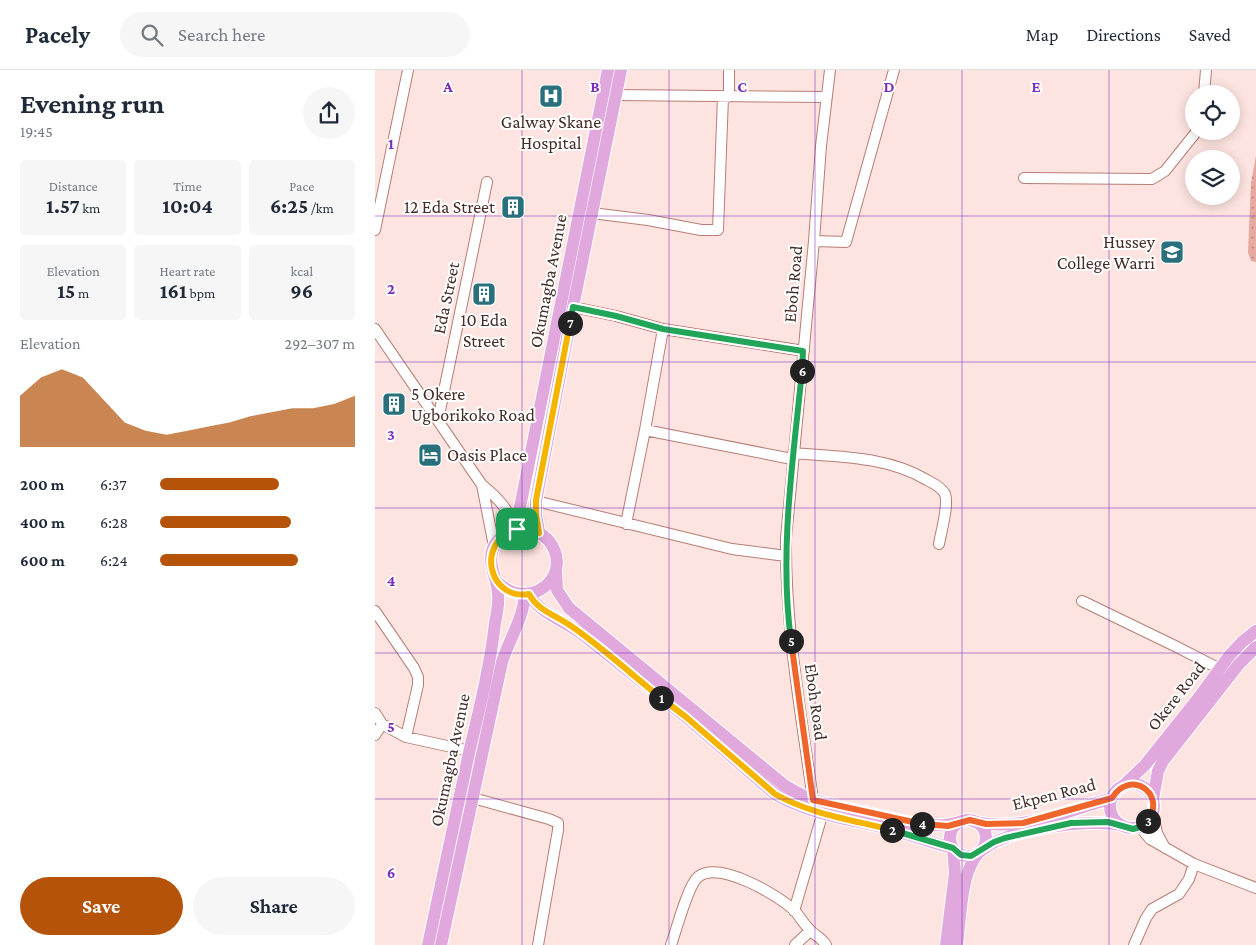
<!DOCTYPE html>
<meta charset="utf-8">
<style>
:root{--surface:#fff;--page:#f6f6f7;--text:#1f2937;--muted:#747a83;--line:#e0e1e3;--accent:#b45309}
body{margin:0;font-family:"Crimson Pro",serif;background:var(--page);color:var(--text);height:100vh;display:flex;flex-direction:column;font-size:19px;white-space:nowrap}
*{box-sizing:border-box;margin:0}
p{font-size:16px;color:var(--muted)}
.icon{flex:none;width:28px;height:28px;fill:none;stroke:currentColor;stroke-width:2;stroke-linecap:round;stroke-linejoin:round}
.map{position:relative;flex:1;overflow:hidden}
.details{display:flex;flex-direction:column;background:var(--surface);width:375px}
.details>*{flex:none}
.fabs{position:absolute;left:810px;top:15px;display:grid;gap:10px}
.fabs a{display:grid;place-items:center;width:55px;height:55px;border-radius:50%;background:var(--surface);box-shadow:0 2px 12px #0003;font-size:25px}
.pin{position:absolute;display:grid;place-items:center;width:42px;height:42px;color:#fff;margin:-21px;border-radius:10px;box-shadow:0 2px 8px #0006}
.km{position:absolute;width:25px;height:25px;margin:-12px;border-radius:50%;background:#222;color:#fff;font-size:14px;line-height:25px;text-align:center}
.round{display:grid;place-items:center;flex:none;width:52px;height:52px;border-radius:26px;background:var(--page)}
.head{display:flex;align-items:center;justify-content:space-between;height:85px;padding:0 20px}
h1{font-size:28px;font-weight:700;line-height:38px}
.stats{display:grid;grid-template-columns:repeat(3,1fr);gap:8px;height:85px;padding:5px 20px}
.stats div{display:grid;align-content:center;border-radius:5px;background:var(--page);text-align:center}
.stats b{font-size:21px;font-weight:700}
.stats small{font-size:14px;font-weight:400}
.stats p{font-size:14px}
.chart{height:140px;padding:10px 20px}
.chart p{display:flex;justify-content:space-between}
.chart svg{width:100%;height:90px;margin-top:5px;fill:var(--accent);opacity:.7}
.button{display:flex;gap:10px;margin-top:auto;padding:10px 20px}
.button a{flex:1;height:58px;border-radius:30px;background:var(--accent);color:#fff;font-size:20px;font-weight:700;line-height:58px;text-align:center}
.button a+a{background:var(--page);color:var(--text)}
ul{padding:0 20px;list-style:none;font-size:16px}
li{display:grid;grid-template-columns:80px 60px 1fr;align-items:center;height:38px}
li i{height:12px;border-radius:6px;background:var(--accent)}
header{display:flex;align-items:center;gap:30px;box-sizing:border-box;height:70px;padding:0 25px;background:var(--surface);border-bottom:1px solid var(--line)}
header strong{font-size:24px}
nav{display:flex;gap:28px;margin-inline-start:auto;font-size:18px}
.search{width:350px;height:45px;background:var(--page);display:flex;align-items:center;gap:12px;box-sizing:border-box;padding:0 18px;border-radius:28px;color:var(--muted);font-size:19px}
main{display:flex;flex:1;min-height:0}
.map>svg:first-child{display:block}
.park{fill:url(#park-dots)}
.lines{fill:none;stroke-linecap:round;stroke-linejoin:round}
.minor-casing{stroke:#b77e75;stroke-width:12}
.major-casing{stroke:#fff;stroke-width:14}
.minor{stroke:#fff;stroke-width:10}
.major{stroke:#e0a8dc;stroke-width:12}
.split-1-casing{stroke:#fff;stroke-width:10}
.split-2-casing{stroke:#fff;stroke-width:10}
.split-3-casing{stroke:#fff;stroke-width:10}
.split-4-casing{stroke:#fff;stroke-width:10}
.split-5-casing{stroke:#fff;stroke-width:10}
.split-6-casing{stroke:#fff;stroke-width:10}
.split-7-casing{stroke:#fff;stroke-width:10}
.split-8-casing{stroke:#fff;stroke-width:10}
.split-1{stroke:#f5b400;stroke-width:6}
.split-2{stroke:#f5b400;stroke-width:6}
.split-3{stroke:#22a559;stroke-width:6}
.split-4{stroke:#f0652b;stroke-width:6}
.split-5{stroke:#f0652b;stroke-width:6}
.split-6{stroke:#22a559;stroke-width:6}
.split-7{stroke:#22a559;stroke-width:6}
.split-8{stroke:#f5b400;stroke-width:6}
.grid{fill:none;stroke:#7b2cbf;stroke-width:1;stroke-opacity:0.55}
.labels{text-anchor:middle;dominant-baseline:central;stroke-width:4;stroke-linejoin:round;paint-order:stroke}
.poi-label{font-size:18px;fill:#452d29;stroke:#fff}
.street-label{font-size:18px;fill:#452d29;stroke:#fff}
.grid-label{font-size:16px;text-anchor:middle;font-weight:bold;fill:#7b2cbf;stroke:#fff;stroke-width:4;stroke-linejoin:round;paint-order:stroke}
</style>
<header>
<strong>Pacely</strong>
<div class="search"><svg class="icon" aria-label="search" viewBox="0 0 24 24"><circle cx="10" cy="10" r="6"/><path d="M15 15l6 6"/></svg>Search here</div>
<nav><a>Map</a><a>Directions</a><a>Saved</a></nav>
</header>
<main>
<section class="details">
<div class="head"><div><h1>Evening run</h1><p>19:45</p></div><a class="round"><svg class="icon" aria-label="share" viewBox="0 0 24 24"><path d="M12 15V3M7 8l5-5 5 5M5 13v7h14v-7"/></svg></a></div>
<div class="stats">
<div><p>Distance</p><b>1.57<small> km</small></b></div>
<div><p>Time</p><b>10:04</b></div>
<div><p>Pace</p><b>6:25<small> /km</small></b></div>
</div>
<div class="stats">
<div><p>Elevation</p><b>15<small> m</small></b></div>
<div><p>Heart rate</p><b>161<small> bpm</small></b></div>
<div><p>kcal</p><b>96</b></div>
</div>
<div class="chart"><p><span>Elevation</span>292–307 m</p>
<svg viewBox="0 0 160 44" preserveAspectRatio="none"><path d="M0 44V19L10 10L20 6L30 10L40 21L50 32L60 36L70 38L80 36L90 34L100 32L110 29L120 27L130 25L140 25L150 23L160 19V44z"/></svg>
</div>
<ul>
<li><b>200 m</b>6:37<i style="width:61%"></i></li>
<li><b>400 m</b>6:28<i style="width:67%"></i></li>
<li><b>600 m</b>6:24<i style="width:71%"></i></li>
</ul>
<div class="button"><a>Save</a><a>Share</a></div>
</section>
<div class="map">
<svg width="881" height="875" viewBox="0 0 881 875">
<defs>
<pattern id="park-dots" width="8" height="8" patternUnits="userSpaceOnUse" patternTransform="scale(1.25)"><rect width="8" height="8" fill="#e6aaa0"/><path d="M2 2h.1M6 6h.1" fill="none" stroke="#bc8b82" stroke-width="1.8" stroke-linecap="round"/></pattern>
</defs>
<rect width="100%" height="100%" fill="#fee4e0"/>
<path class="park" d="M881 86V192L876 191 873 182 876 113Z"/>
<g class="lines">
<g class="minor-casing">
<path id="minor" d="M829 24 831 0
M241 25 452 27
M354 27V0
M649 108 777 109 790 101 822 61
M217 143 273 150 326 160H343L348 27
M0 160 33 0
M439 171 471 172 519 0
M198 237 241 246 288 259 429 281
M0 259 107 415C123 428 135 440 139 460
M63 350 112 112
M270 360 417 389
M418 383C464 387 512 386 552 410 558 413 567 418 570 424 574 435 566 462 564 474
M107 415 119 476
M161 431 357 479 411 486
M251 454 270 360 288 259
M707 531 800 576 845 599
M0 541 39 598 43 607V615L31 667
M0 643 7 654 31 667 95 681
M0 665 7 654
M98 728 174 749 183 753V760L163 875
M438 730C426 643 410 556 411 468L439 171 446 76 455 0
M778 744 782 763 790 778
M765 757 775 769 819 794 881 818
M419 841 448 742
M296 875C301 861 313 815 323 807 344 790 403 825 420 841 425 847 429 854 434 859 439 865 447 868 451 875
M420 875 435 861
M759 875 771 848 777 839 804 824 814 809 819 794"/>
</g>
<g class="major-casing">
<path id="major" d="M142 459 144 442 233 0
M164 463 161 445V431L198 237 246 0
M181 501 182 520 194 538 409 715C418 720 427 726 437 729 455 736 475 739 493 743 523 750 555 761 585 752
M154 524C164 543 190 551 207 564L311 647 400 724C434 744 477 750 515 759 536 765 557 773 578 778L580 803 571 875
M735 736a22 22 0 1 1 44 0a22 22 0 1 1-44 0Z
M749 715 770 695 825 626 854 586 867 572 881 561
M778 729 783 701 788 691 864 594 881 577
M575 768a18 18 0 1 1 36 0a18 18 0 1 1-36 0Z
M600 752C646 762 693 741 737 728
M53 875C67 811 80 747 94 683 104 640 115 597 120 553 122 544 124 533 123 523 122 507 111 492 119 476 130 456 159 453 174 471 200 504 156 545 121 511
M66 875 127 592C134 570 148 549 150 525
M582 875C585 853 586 814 596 795 598 790 603 783 607 780 633 759 713 748 745 755"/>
</g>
<use href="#minor" class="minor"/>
<use href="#major" class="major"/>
</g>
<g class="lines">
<g class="split-1-casing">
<path id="split-1" d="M142 459C100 471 113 531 154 524 163 541 181 545 196 556 227 577 256 604 286 628"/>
</g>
<g class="split-2-casing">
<path id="split-2" d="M286 628 311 647 400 724C435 744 478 750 517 760"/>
</g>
<g class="split-3-casing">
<path id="split-3" d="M517 760 578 778 586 785 596 786 619 772 630 768 696 753 733 752 758 759 765 757 773 751"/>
</g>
<g class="split-4-casing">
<path id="split-4" d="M547 754 573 756 595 750 611 754 648 753 737 728C754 699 792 722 773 751"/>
</g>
<g class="split-5-casing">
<path id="split-5" d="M416 571 438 730 547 754"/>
</g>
<g class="split-6-casing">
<path id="split-6" d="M416 571C404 481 418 391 427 301"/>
</g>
<g class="split-7-casing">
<path id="split-7" d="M195 253 198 237 241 246 288 259 428 281 427 301"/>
</g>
<g class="split-8-casing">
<path id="split-8" d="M142 459H150L164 463 161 445V430L195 253"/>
</g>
<use href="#split-1" class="split-1"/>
<use href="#split-2" class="split-2"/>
<use href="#split-3" class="split-3"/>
<use href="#split-4" class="split-4"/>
<use href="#split-5" class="split-5"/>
<use href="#split-6" class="split-6"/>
<use href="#split-7" class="split-7"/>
<use href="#split-8" class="split-8"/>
</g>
<path class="grid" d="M147 0V875M294 0V875M440 0V875M587 0V875M734 0V875M0 146H881M0 292H881M0 438H881M0 583H881M0 729H881"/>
<defs>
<g id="hospital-square" transform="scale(1.25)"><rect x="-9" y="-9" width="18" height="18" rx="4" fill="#29707c" stroke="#fff"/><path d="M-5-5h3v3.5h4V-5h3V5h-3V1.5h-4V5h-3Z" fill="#fff"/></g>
<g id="building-square" transform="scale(1.25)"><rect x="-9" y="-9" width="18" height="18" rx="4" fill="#29707c" stroke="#fff"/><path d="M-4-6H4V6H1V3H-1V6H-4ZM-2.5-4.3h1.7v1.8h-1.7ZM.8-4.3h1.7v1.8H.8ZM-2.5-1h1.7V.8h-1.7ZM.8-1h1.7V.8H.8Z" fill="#fff"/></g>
<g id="university-square" transform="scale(1.25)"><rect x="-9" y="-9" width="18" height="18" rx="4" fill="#29707c" stroke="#fff"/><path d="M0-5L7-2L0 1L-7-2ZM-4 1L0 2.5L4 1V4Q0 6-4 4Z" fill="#fff"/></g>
<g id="hotel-square" transform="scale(1.25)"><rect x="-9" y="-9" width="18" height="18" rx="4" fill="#29707c" stroke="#fff"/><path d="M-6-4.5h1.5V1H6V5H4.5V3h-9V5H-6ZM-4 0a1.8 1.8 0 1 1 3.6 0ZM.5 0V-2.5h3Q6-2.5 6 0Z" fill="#fff"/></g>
</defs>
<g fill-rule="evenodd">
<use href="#hospital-square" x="176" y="26"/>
<use href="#building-square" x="138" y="137"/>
<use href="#university-square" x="797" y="182"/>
<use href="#building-square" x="109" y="224"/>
<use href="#building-square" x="19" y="334"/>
<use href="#hotel-square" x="55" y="385"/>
</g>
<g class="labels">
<g class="poi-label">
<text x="176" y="52">Galway Skane<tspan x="176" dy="21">Hospital</tspan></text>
<text x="120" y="137" text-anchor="end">12 Eda Street</text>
<text x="780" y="172" text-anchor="end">Hussey<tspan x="780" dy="21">College Warri</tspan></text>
<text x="109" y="250">10 Eda<tspan x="109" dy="21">Street</tspan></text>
<text x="36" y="324" text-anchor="start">5 Okere<tspan x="36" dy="21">Ugborikoko Road</tspan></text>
<text x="72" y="385" text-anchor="start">Oasis Place</text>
</g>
<g class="street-label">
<text transform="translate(173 211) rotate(-79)">Okumagba Avenue</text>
<text transform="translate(418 214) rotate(-85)">Eboh Road</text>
<text transform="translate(71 228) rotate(-78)">Eda Street</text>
<text transform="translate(801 626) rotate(-52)">Okere Road</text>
<text transform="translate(441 632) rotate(82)">Eboh Road</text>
<text transform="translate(75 690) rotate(-78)">Okumagba Avenue</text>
<text transform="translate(679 724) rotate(-14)">Ekpen Road</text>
</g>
</g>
<g class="grid-label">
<text x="73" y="22">A</text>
<text x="220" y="22">B</text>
<text x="367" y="22">C</text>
<text x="514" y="22">D</text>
<text x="661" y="22">E</text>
<text x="16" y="79">1</text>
<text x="16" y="224">2</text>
<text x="16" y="370">3</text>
<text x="16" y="516">4</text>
<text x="16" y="662">5</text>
<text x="16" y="808">6</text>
</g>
</svg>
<div class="fabs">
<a><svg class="icon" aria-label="locate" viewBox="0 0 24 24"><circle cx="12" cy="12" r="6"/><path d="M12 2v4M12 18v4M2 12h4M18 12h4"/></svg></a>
<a><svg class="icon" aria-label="layers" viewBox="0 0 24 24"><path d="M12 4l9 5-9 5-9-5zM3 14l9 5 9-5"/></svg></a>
</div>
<div class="pin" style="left:142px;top:459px;background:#1e9e55"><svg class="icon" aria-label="arrive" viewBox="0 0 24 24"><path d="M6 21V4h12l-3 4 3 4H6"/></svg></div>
<b class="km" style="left:286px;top:628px">1</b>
<b class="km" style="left:517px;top:760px">2</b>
<b class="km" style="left:773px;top:751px">3</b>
<b class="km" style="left:547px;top:754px">4</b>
<b class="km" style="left:416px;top:571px">5</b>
<b class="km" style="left:427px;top:301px">6</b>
<b class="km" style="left:195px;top:253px">7</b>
</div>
</main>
